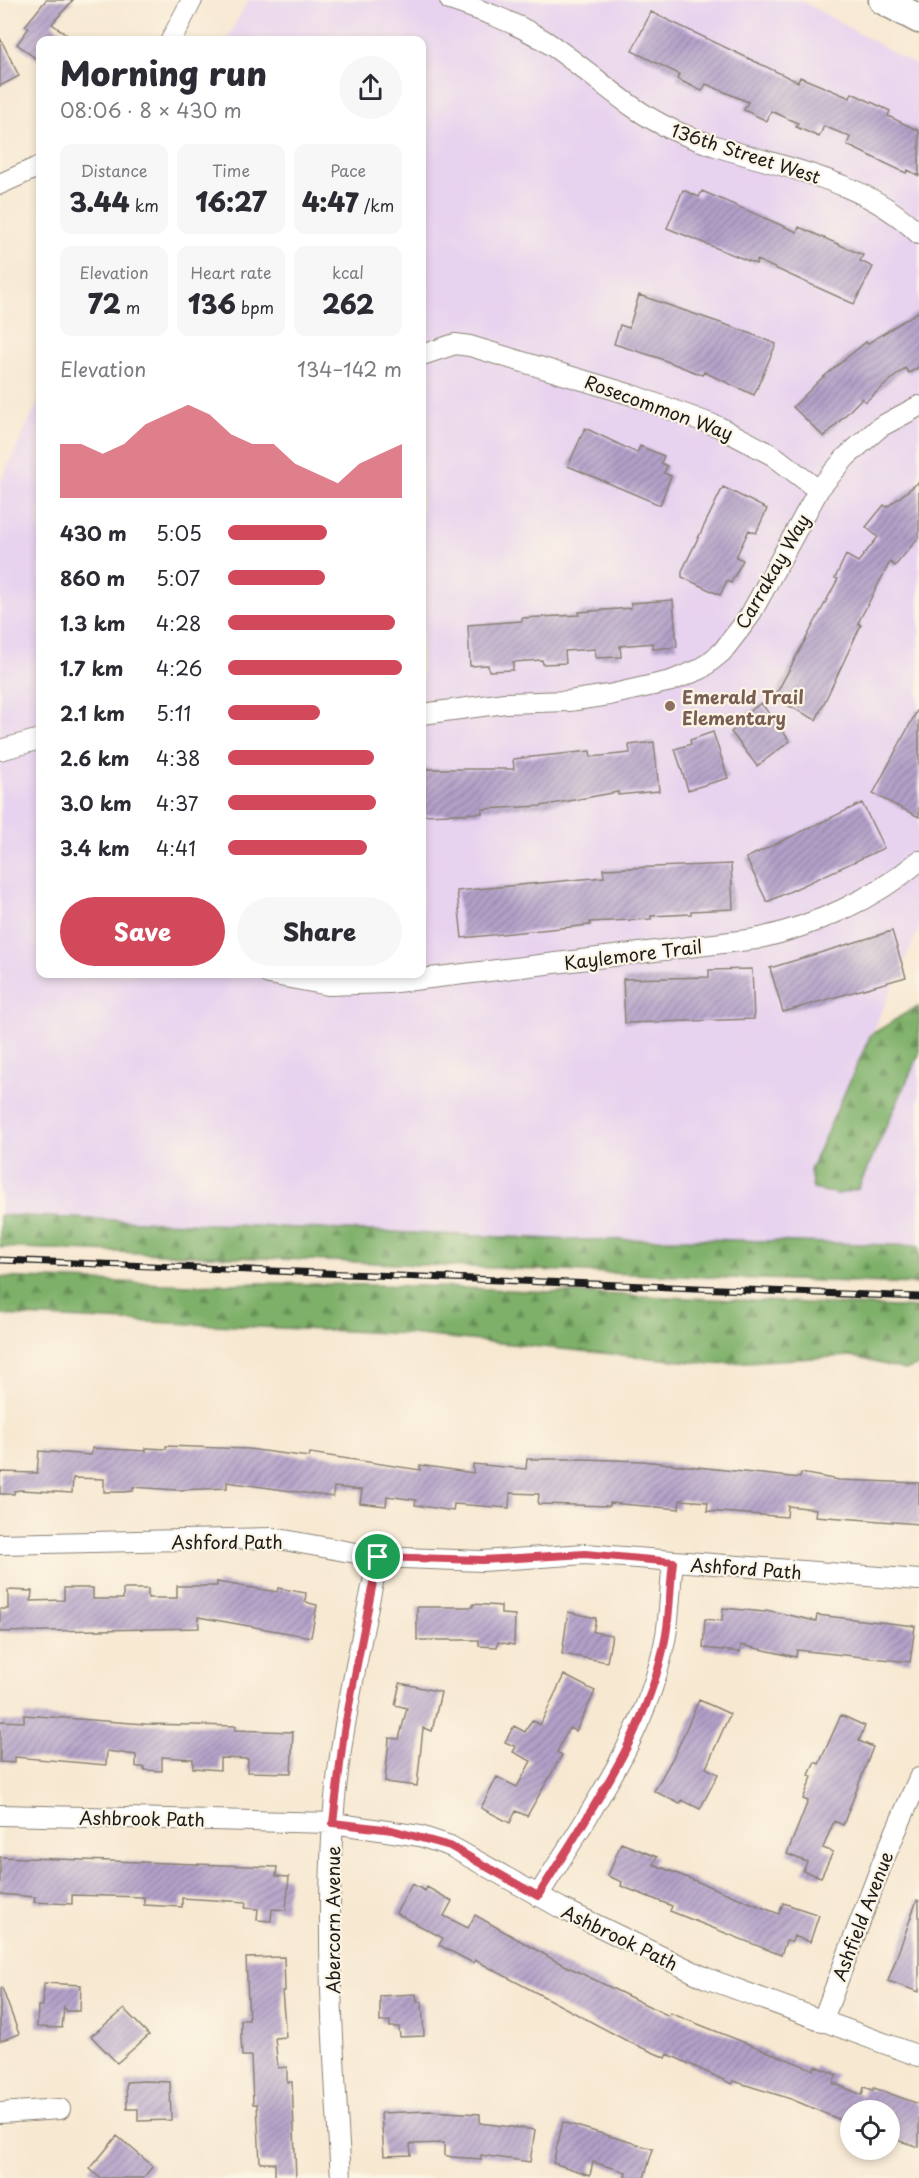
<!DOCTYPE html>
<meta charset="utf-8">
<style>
:root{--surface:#fff;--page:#f7f7f7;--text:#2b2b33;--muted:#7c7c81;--accent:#d1495b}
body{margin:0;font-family:"Playpen Sans",sans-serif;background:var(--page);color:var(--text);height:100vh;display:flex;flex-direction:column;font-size:22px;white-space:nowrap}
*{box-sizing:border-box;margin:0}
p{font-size:20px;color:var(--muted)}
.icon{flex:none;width:33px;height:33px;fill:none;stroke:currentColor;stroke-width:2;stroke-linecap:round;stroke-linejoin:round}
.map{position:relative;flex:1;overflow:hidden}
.sheet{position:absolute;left:36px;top:36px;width:390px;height:942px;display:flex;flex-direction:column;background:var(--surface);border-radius:12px;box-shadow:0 3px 9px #0003}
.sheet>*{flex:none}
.buttons{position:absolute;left:840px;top:2100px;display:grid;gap:12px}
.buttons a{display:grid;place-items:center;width:60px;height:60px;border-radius:50%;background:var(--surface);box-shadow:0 3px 9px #0003;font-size:30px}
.pin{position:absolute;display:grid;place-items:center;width:51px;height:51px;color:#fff;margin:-26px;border:3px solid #fff;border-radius:50%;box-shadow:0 2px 6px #0007}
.round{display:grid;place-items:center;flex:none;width:63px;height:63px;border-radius:32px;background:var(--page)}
.headline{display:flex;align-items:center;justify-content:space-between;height:102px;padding:0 24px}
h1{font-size:33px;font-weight:800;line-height:45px}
.stats{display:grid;grid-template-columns:repeat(3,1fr);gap:9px;height:102px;padding:6px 24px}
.stats div{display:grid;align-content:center;border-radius:12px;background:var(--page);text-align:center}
.stats b{font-size:26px;font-weight:800}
.stats small{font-size:16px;font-weight:400}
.stats p{font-size:16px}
.chart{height:168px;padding:12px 24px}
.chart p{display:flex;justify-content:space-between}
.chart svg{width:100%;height:108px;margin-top:6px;fill:var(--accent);opacity:.7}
.action{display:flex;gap:12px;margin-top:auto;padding:12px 24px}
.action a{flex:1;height:69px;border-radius:36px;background:var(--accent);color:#fff;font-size:24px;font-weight:800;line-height:69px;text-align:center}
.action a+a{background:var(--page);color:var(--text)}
ul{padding:0 24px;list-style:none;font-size:20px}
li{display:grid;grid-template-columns:96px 72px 1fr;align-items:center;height:45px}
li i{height:15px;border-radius:8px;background:var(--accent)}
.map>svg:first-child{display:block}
.built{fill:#e7d2ef}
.forest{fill:url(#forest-firs);stroke:#4d6642;stroke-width:1.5}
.building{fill:url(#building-hatch)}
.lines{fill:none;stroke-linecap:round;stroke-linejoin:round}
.street-casing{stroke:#8a8276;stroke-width:22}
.secondary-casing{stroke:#8a8276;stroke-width:31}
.street{stroke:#fff;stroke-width:20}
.secondary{stroke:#fff;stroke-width:28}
.rail-casing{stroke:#1c1c1c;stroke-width:7}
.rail{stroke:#fcf5e5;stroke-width:4.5;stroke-dasharray:14;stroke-linecap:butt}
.route-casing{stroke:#fff;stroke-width:12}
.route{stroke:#d1495b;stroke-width:8}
.education-dot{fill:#8d6e63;stroke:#fcf5e5;stroke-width:2}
.labels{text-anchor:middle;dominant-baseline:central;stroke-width:4.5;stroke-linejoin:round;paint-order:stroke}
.street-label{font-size:18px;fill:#1c1c1c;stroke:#fcf5e5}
.education-label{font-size:18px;font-weight:bold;fill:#785e54;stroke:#fcf5e5;text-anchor:start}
</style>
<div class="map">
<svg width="919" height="2178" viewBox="0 0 919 2178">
<defs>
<pattern id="forest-firs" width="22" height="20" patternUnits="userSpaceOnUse" patternTransform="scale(1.5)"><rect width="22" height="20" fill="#7eb069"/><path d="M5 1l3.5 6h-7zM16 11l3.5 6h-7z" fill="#668e56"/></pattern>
<pattern id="building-hatch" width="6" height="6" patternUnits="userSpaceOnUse" patternTransform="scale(1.5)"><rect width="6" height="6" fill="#b3a0c9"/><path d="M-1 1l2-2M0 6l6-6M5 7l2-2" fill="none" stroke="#9182a2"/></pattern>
</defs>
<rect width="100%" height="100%" fill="#fcf5e5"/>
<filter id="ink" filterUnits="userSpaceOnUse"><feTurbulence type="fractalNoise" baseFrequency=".0167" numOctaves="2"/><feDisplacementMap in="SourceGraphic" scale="12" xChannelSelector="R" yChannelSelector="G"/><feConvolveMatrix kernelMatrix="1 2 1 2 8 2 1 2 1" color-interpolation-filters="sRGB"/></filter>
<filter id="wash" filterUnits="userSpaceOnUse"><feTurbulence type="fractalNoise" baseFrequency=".008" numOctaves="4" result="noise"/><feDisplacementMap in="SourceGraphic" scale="24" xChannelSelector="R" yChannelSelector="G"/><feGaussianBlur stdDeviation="1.35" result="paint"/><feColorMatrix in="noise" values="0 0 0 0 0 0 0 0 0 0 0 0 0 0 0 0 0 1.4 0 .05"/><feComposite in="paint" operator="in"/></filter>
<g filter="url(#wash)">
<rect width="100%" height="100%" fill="#f7e8d1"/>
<path class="built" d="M248 0H800L919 67V929L810 1170 858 1189 919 1054V1246L660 1238 575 1240 0 1215V483L40 398V974H422V40H227Z"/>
<path class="forest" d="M919 1007V1054L858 1189 838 1194 813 1189 810 1170 871 1034C883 1029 910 1008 919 1007Z
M0 1215 575 1240 704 1239 919 1246V1284L728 1278 0 1247Z
M0 1277 191 1285 260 1283 420 1286 919 1308V1365L905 1370 851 1356 712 1364 409 1334 0 1315Z"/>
<g id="blocks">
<path class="building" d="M46 0H73L52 24 74 40H40V62L17 44 29 28 25 26Z
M651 12 798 82 800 77 850 98 852 93 890 111 888 116 919 131V176L908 170 906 173 847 145 850 137 824 126 819 137 796 127 798 123 771 111 767 121 744 110 748 102 706 84 702 91 677 79 679 74 632 51Z
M0 38 19 76 0 86Z
M683 190 699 197 702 191 797 232 799 227 863 255 860 261 873 267 854 304 757 260 756 264 667 228Z
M639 295 744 331 776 344 754 395 704 372 702 375 656 357 614 344 620 325 629 328Z
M919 311V367L909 373 905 368 865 402 862 398 824 437 793 407 821 379 866 342 867 344Z
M585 428 637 453 640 446 664 456 661 463 667 466 664 473 671 476 660 505 568 466Z
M919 482V537L895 566 890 562 858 623 861 625 816 720 774 698 838 579 835 578 846 555 858 562 878 537 866 527 884 505 887 507Z
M723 487 767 509 756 533 749 530 736 557 743 560 731 583 727 581 720 595 682 577V571Z
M673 600 677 647 653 649V643L620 646 621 657 596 658 595 649 565 651 566 663 543 664 542 660 513 662V670L489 671 488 665 470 666 468 625 522 621V618L579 615V612L631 608V603Z
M761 703 790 741 757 766 731 732 745 722 742 717Z
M919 707V817L873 794Z
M713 732 728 778 688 790 675 749 691 744 690 740Z
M654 742 659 791 618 795V792L541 806 482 809V813L422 815V769H514L513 759 590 751 591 757 630 753 629 745Z
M862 803 884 848 767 902 746 858Z
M731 864 733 909 691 911V914L651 916V919L590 922V925L462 938 457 891 604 877 603 869Z
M892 931 906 977 783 1012 770 968Z
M752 969 754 1019 625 1023 623 979 709 977V970Z
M166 1446 248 1449 309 1457 310 1453 420 1470V1465L473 1473V1464L526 1469 527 1459H583L642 1461 800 1478 801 1473 839 1480 919 1483V1524L815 1516 816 1509 788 1506 787 1517 707 1511 708 1502 680 1500 679 1509 610 1503V1506L538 1504 539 1494 510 1493 509 1508 454 1504 453 1511 415 1505 416 1500 387 1496 386 1506 360 1503 362 1490 334 1487 333 1497 227 1482V1488L177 1490 133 1487V1491L123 1492H104V1479L73 1478 72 1493 21 1490 14 1491V1494H0V1472L37 1473 39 1451 91 1455 92 1448 146 1451V1448L166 1449Z
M217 1582 277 1592 278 1588 306 1593 305 1602 317 1605 311 1637 198 1617 199 1628 0 1632V1609H8V1590L32 1591 31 1601 64 1600V1588H93V1599H123V1589H148V1598H177V1586H217Z
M473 1604 501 1606V1614L515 1615 514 1645 498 1642 497 1647 479 1646V1640H417V1607H473Z
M723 1608 765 1612 766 1610 816 1621 817 1615 915 1626 910 1662 797 1650 796 1657 741 1645 740 1652 703 1648 705 1619 722 1621Z
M568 1612 596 1618 593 1632 612 1635 607 1662 562 1654Z
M564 1675 595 1691 576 1731 569 1728 557 1752 562 1755 527 1816 516 1811 510 1823 481 1808 497 1777 517 1787 531 1761 513 1752 516 1747 505 1742 514 1726 525 1732 532 1720 540 1725Z
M400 1683 441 1692 432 1731 423 1728 417 1786 385 1782 389 1738 399 1739 407 1708 395 1705Z
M699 1700 730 1714 706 1768 718 1774 700 1809 682 1800 680 1804 654 1791 676 1752Z
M24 1715 145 1724 236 1726 235 1730 293 1732 291 1773 247 1772 248 1759 220 1758V1770L193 1768V1759L162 1757V1771L144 1770V1767H136V1755L107 1751 106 1765 15 1757V1763L0 1762V1721L24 1722Z
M841 1715 865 1726 859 1741 873 1747 843 1825 834 1821 823 1848 833 1852 821 1877 803 1871 807 1862 787 1854 808 1801 803 1799 812 1777 809 1775 815 1762 819 1764Z
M621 1843 657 1857 653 1864 779 1914 783 1903 819 1915 810 1942 794 1936 792 1942 786 1941 781 1955 670 1911 672 1906 621 1886 622 1882 608 1876Z
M0 1857 277 1867 276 1876 289 1877 286 1910 272 1909 271 1921 257 1920 258 1909 245 1908 246 1902 182 1898V1907L144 1905V1897L72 1895V1904L34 1902 35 1897 0 1894Z
M412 1884 425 1891 427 1887 452 1901 444 1916 468 1928 475 1915 556 1961 669 2016 670 2013 814 2070 815 2066 837 2075 833 2083 862 2095 864 2087 873 2090 874 2088 919 2104V2147L890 2138V2110H850V2124L791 2099 733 2081 732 2084 668 2054 666 2058 631 2043 475 1960 473 1963 439 1945 443 1938 396 1913Z
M917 1900 919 1901V1992L888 1981Z
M284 1957 285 1991H282L286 2037 275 2038 278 2068 287 2067V2082H292L296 2178H275V2163H260L257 2104H253L251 2056H242L241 2036V2020H249L246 1958Z
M44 1983 81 1985 80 2011H67L64 2007 62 2028 37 2027 38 2006H43Z
M2 1988 19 2034 0 2041V1989Z
M416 1994 417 2002H422L424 2036 400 2037 399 2027H390V2021L380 2022V1996Z
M124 2009 149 2035 117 2063 91 2036Z
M145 2081 170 2082 171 2120 138 2121V2109H127L126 2082Z
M429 2111 480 2114V2123L535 2130 530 2162 481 2155V2159L452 2157 444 2155V2143L410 2144 411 2155 384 2156 381 2113Z
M563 2122 653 2149 644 2178H625L626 2172 593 2162 590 2175 553 2163Z
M117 2136 153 2166 143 2178H100L90 2169Z"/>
</g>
</g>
<g filter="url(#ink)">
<use href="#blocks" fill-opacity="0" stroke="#8a8276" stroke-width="1.5"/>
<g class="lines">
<g class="street-casing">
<path id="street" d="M450 0C483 11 512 21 542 39 587 67 624 108 673 130 753 166 854 169 919 234
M171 40 192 0
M0 184 40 166
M422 355 455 344 470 346 632 395 719 427 774 456 818 490
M422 714 505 703 569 701 609 695 671 681 701 669 722 652 749 617 819 489 846 457 880 427 919 406
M0 750 40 739
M269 974 328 985 388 983 756 939C814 926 873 900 919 861
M0 1544 273 1538 378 1557 482 1561 585 1554 919 1580
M0 1815 333 1823 420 1836 450 1846 561 1908 706 1978 919 2056
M538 1896C588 1814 649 1732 666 1635 670 1611 670 1586 673 1562
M822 2022 883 1861 919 1778
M0 2113 60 2109
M341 2178C334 2060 325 1940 333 1822 339 1733 361 1645 378 1557"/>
</g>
<g class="secondary-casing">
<path id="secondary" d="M883 0 919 19"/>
</g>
<use href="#street" class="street"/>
<use href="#secondary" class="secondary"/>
<g class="rail-casing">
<path id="rail" d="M0 1260 919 1297"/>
</g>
<use href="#rail" class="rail"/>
</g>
</g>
<g class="lines" filter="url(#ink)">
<g class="route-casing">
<path id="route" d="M585 1554 673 1562C670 1586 670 1611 666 1635 649 1732 588 1814 538 1896L450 1846 392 1830 333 1823 344 1731 378 1557 482 1560Z"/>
</g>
<use href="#route" class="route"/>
</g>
<circle class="education-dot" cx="670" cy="706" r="6"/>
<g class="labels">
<g class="street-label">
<text transform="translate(746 153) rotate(18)">136th Street West</text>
<text transform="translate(659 407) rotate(20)">Rosecommon Way</text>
<text transform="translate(772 571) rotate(-60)">Carrakay Way</text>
<text transform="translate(633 954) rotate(-7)">Kaylemore Trail</text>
<text x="227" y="1541">Ashford Path</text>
<text transform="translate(746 1568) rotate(4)">Ashford Path</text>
<text transform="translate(142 1818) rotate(1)">Ashbrook Path</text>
<text transform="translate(862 1916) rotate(-69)">Ashfield Avenue</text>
<text transform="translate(332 1920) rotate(-90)">Abercorn Avenue</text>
<text transform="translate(620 1937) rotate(26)">Ashbrook Path</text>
</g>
<g class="education-label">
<text x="682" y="696">Emerald Trail<tspan x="682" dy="21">Elementary</tspan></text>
</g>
</g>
</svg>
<div class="buttons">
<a><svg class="icon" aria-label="locate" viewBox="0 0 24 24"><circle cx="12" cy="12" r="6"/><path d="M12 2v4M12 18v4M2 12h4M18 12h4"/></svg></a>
</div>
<div class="pin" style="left:378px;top:1557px;background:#1e9e55"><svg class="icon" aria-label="arrive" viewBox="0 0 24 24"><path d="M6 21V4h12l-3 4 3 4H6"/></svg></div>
<section class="sheet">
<div class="headline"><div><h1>Morning run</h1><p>08:06 · 8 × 430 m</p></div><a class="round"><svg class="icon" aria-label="share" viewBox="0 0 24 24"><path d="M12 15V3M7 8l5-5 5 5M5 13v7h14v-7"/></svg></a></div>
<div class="stats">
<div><p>Distance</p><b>3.44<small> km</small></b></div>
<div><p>Time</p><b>16:27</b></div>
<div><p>Pace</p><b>4:47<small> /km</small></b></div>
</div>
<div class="stats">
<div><p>Elevation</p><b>72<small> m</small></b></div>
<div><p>Heart rate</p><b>136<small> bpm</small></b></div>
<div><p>kcal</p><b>262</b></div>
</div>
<div class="chart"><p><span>Elevation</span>134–142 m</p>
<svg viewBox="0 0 160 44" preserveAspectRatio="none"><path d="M0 44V22L10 22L20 26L30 22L40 14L50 10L60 6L70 10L80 18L90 22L100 22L110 30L120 34L130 38L140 30L150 26L160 22V44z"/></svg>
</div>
<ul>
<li><b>430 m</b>5:05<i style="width:57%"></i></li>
<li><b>860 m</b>5:07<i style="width:56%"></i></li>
<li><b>1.3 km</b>4:28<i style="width:96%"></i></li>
<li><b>1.7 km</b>4:26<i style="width:100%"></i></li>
<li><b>2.1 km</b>5:11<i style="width:53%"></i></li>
<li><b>2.6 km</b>4:38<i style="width:84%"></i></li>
<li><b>3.0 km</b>4:37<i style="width:85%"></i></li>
<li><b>3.4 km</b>4:41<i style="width:80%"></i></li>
</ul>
<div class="action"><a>Save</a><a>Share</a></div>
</section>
</div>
